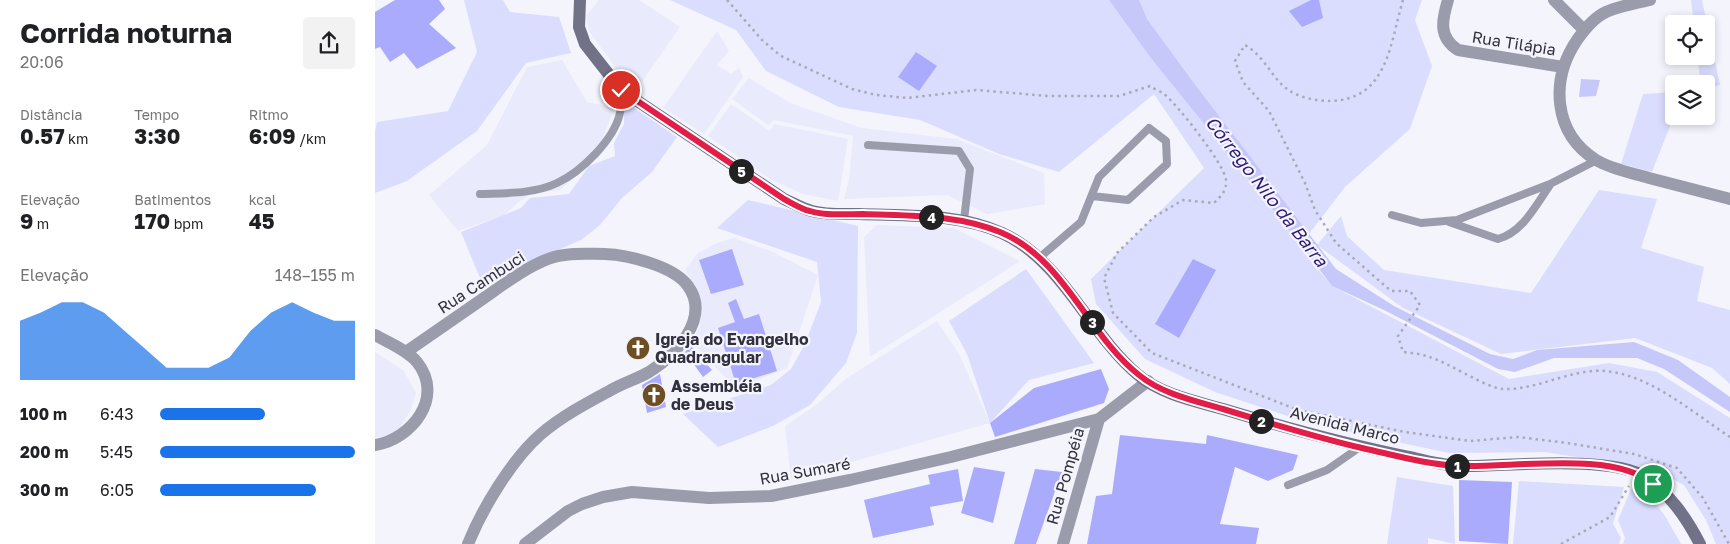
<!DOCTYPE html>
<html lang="pt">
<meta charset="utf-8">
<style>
:root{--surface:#fff;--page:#f2f2f2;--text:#202124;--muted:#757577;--accent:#1a73e8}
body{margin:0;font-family:"Golos Text",sans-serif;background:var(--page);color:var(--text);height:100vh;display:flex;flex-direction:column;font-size:19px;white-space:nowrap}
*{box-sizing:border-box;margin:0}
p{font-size:16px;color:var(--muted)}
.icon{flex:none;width:28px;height:28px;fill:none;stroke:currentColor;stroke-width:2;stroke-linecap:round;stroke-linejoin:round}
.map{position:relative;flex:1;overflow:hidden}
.sheet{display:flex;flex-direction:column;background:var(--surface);width:375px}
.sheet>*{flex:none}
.controls{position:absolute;left:1290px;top:15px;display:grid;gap:10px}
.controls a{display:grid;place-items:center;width:50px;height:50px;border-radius:5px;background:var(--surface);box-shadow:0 2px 8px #0003;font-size:25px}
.pin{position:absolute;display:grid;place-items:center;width:42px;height:42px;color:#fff;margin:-21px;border:2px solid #fff;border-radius:50%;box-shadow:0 1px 5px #0007}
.km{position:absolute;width:25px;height:25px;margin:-12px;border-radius:50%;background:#222;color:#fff;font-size:14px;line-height:25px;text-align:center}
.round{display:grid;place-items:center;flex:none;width:52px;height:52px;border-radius:5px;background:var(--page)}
.headline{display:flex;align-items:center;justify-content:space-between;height:85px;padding:0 20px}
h1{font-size:28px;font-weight:700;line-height:38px}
.stats{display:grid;grid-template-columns:repeat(3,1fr);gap:8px;height:85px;padding:5px 20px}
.stats div{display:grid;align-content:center}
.stats b{font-size:21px;font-weight:700}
.stats small{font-size:14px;font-weight:400}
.stats p{font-size:14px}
.chart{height:140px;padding:10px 20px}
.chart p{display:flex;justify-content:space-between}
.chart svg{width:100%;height:90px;margin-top:5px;fill:var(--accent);opacity:.7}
ul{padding:0 20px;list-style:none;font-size:16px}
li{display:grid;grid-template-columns:80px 60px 1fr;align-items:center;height:38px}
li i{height:12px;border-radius:6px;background:var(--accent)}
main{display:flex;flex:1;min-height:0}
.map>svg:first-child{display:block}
.built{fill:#e9eafb}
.green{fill:#dbddff}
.water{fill:#c6c8fa}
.building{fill:#ababfd}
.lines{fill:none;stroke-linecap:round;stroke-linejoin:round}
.path{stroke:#aaaab4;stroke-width:2.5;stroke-dasharray:2.5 4;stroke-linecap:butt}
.lane{stroke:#9b9cab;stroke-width:8}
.street{stroke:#9b9cab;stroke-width:12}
.secondary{stroke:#717287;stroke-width:12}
.route-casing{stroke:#fff;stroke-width:10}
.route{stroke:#e11d48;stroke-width:6}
.labels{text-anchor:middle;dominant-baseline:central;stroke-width:4.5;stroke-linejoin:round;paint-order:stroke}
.street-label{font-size:16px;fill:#30303e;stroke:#f4f4fc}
.poi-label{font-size:16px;font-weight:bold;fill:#30303e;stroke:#f4f4fc;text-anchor:start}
.water-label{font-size:18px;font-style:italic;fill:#2e1b77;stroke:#f4f4fc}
</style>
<main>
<section class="sheet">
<div class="headline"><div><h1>Corrida noturna</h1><p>20:06</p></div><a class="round"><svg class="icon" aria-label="share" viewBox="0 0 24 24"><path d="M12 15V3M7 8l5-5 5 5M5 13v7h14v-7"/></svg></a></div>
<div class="stats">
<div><p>Distância</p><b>0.57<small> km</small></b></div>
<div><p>Tempo</p><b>3:30</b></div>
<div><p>Ritmo</p><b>6:09<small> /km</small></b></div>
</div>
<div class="stats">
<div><p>Elevação</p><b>9<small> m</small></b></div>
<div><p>Batimentos</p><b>170<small> bpm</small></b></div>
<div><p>kcal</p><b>45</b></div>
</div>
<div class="chart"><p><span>Elevação</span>148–155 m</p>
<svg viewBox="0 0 160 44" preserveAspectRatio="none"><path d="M0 44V15L10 11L20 6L30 6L40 11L50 20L60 29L70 38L80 38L90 38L100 33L110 20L120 11L130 6L140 11L150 15L160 15V44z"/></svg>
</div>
<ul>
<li><b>100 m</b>6:43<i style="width:54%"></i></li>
<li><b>200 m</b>5:45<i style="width:100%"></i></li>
<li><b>300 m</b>6:05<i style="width:80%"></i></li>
</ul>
</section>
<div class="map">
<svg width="1355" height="544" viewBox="0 0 1355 544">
<rect width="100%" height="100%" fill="#f4f4fc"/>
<path class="built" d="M224 0H264L305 27 259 93 214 31 211 16Z
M342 31 354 51 342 65 356 74 364 68 368 77 329 134 288 108Z
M187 60 212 102 239 108 220 159 185 190 158 193 145 201 129 215 83 231 54 195 112 145 152 67Z
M374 78 415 103 487 128 581 139 669 173 670 204 612 214 572 195 469 199 474 180 478 136 399 120 393 125 357 99Z
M356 104 395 131 399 124 473 139 463 201 428 194 395 179 333 136Z
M502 225 579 228 645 261 495 357 489 237Z
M359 238 398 252 443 275 412 368 355 391 350 377 317 343 325 325 327 311 322 290 310 270 323 253 342 243Z
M562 321 584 354 615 423 416 479 410 426 441 405 472 378Z
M0 352 29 371 41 393 36 409 22 433 0 438Z"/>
<path class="green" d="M89 0H128L135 12 184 17 196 53 151 63 102 131 32 181 0 193V131L2 122 73 111 102 52Z
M295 0H1047L1040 20 1057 66 1035 129 970 187 924 247 957 286 1134 379 1234 363 1282 372 1355 418V544H1341L1331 520 1309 485 1279 469 1169 452 1074 453 937 424 840 392 770 359 721 304 716 279 829 168 779 94 684 172 624 154 545 120 464 107 391 71 361 30Z
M1316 0H1327L1345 85 1331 89V84H1326L1322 56H1331V24H1319Z
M1299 92V116L1277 172 1246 164 1268 94Z
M249 101 302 137 277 172 247 198 225 225 206 240 107 283 86 232 146 208 155 198 194 194 214 166 240 156 239 143 249 124Z
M1224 190 1282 199 1266 248 1329 267 1322 301 1355 310V384L1337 368 1260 338 1126 354 1028 308 942 245 966 216 972 236 1009 270 1156 293Z
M373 200 483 226 482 333 471 363 435 405 398 426 343 447 308 414 396 385 416 369 429 346 446 302 442 262 342 228Z
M651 269 719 363 654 380 615 423 592 354 574 321Z
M1022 477 1078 486 1080 544 1053 538V544H1012Z
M1144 481 1249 487 1238 524 1246 538 1244 544H1138Z
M1256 489 1278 500 1290 516 1306 544H1248L1250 538 1243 520Z"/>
<path class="water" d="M734 0H764L772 19 818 82 961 269 1019 306 1115 354 1138 359 1162 350 1259 342 1303 360 1355 397V412L1289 369 1262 358H1179L1140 372 1123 369 1011 311 957 286 909 223 776 58Z
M1206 79 1225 80 1221 96 1204 97Z"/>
<path class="building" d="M20 0H64L70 9 54 24 81 48 42 69 29 53 15 62 5 47 0 49V12Z
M936 0H944L948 18 927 27 914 11Z
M541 52 562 66 544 91 523 77Z
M357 249 369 285 336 294 324 260Z
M818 259 841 270 804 338 780 324Z
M361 299 369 319 384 314 402 371 361 384 343 328 360 322 353 303Z
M315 345 337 370 328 377 310 352Z
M726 369 734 389 729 403 620 437 615 423 659 388Z
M285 374 291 407 272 413 267 385Z
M745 435 831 444 832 435 923 455 918 470 893 481 860 467 845 524 884 528 881 544H712L721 496 737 494Z
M599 467 630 472 618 523 586 513Z
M583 469 588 501 555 507 559 525 498 538 489 500 555 484 553 475Z
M660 469 687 472 661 544H639Z
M1084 480 1137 482 1133 544 1084 541Z"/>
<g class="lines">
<path class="path" d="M352 0 388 41 406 56 477 89 501 95 532 98 601 90 673 96H744L775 86C779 89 785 91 789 94 802 104 850 165 851 180 852 191 846 196 839 203L808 200 779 217 742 253 729 278 738 313 777 353 923 410 1030 432 1095 441 1143 437 1192 443 1259 454 1302 468 1328 498 1354 544
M1028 0C1015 43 1013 100 955 101 943 101 926 98 915 91 897 80 891 57 870 45L860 61 868 82 894 111 930 183 940 210 961 243 1016 291H1035L1045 305 1023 336 1028 352C1037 353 1046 354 1054 357 1073 362 1111 388 1128 389 1159 390 1186 374 1217 371 1267 367 1315 411 1355 437
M1186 544 1235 517 1254 486"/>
<path class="lane" d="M493 145 584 151 595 169 589 220
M105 194C130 193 159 194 182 183 206 172 239 140 245 113 247 106 246 97 246 90
M1017 215 1046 223 1082 220 1175 184 1222 160
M1074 222 1123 239C1148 232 1161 205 1175 185
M664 258 706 222 724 177 774 128 791 141 792 164 753 200 717 196
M913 485 952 470 985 447"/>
<path class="street" d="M1073 0C1067 20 1063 37 1083 50L1188 67
M1179 0 1209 30
M1275 0C1261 3 1244 6 1231 12 1220 17 1209 30 1202 40 1175 80 1178 133 1221 160 1236 169 1257 173 1274 178 1301 185 1328 192 1355 199
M0 335C14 343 32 350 42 362 70 397 37 439 0 445
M31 352C57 334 83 316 109 298 129 284 150 268 173 259 191 252 211 254 230 254 253 255 299 266 313 286 336 318 301 355 274 372 262 379 248 383 236 390 212 403 187 416 166 434 137 459 107 509 93 544
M150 544 193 511 207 504 228 497 257 492 334 498 396 496 475 480 576 457 724 419
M688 544 724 419 773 381"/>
<path class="secondary" d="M205 0 204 27 210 44 246 90 409 199C418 203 428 209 437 211 452 215 469 214 484 214 532 216 582 213 627 233 688 261 713 332 762 374 785 394 819 401 848 409 911 428 974 445 1039 458 1055 462 1073 466 1090 466 1130 466 1238 455 1270 477 1295 494 1311 517 1325 544"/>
</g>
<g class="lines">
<g class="route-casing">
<path id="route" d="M246 90 409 199C417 203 426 209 435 211 451 216 471 214 488 214 535 216 581 214 625 232 689 258 712 334 764 375 787 394 820 401 848 409 894 423 940 437 987 448 1019 455 1053 465 1086 466 1137 468 1239 450 1278 484"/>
</g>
<use href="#route" class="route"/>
</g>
<defs>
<g id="church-disc" transform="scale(1.25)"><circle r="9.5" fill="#6e4f24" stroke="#f4f4fc"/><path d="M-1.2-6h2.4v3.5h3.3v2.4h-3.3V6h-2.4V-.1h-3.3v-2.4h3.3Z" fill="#fff"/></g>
</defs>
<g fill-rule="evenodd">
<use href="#church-disc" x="263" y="348"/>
<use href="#church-disc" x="279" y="395"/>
</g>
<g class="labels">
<g class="street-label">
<text transform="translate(1139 43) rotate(9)">Rua Tilápia</text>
<text transform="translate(106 282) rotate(-33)">Rua Cambuci</text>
<text transform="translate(970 425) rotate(14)">Avenida Marco</text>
<text transform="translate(430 471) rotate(-10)">Rua Sumaré</text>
<text transform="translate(690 476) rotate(-74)">Rua Pompéia</text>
</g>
<g class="poi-label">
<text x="280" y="339">Igreja do Evangelho<tspan x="280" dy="18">Quadrangular</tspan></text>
<text x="296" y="386">Assembléia<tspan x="296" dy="18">de Deus</tspan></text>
</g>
<g class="water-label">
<text transform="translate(892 191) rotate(52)">Córrego Nilo da Barra</text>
</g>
</g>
</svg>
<div class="controls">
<a><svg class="icon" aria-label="locate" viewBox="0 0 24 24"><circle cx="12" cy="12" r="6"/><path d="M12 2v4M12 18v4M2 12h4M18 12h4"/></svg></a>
<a><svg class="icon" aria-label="layers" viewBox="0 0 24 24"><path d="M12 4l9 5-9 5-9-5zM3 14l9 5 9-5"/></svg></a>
</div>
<div class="pin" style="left:1278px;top:484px;background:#1e9e55"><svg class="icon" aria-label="arrive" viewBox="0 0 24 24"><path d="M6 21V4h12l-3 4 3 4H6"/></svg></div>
<div class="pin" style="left:246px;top:90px;background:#d93025"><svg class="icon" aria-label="check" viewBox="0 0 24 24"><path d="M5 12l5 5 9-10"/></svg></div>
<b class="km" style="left:1082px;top:466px">1</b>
<b class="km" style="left:886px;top:421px">2</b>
<b class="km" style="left:717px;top:322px">3</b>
<b class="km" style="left:556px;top:217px">4</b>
<b class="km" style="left:366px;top:171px">5</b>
</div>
</main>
